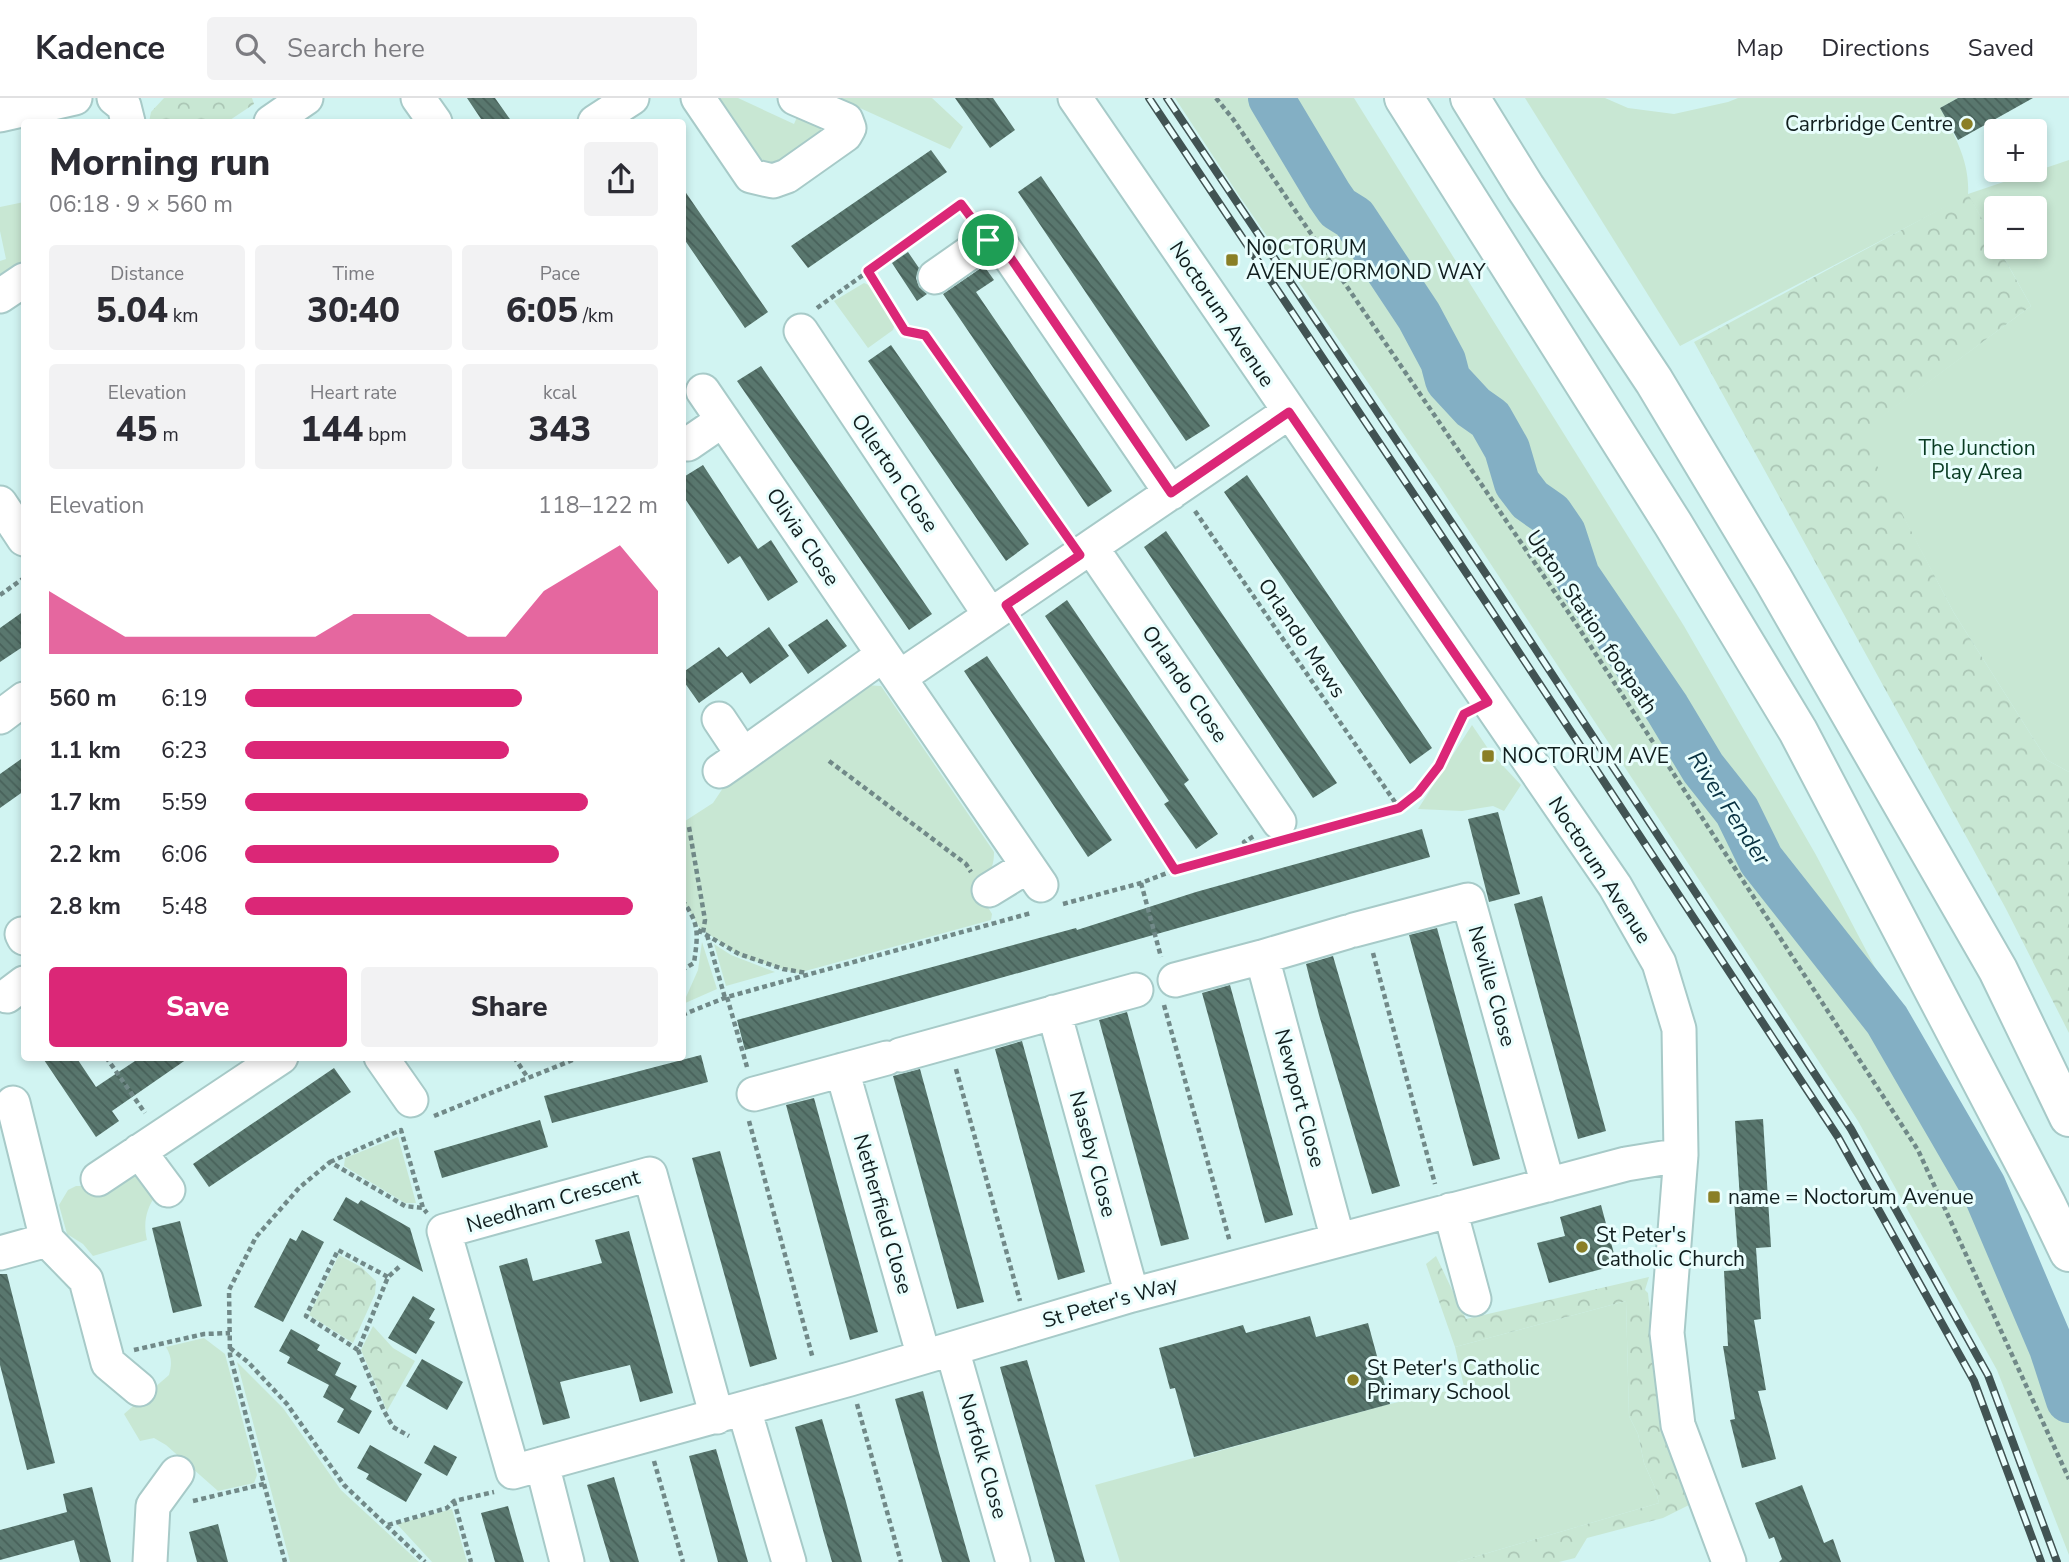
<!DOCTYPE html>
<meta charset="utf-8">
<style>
:root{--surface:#fff;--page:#f2f2f3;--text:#2b2b33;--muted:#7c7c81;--line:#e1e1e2;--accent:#db2777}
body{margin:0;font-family:"Nunito Sans",sans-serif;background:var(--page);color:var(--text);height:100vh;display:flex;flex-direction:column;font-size:26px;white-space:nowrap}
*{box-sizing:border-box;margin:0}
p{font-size:23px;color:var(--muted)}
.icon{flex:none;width:38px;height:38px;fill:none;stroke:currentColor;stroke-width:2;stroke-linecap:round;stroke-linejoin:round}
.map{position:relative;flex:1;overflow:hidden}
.side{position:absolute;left:21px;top:21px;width:665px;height:942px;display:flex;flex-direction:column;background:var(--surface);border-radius:7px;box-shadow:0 4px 10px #0003}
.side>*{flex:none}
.buttons{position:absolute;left:1984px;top:21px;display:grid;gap:14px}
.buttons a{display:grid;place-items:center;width:63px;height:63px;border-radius:7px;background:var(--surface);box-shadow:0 4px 10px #0003;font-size:35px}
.pin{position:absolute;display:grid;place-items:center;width:60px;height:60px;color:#fff;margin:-30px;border:4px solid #fff;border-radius:50%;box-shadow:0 2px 7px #0007}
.round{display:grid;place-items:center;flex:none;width:74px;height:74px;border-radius:7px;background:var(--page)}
.headline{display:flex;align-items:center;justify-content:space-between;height:119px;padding:0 28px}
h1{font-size:38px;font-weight:800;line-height:52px}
.figures{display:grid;grid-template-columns:repeat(3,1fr);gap:10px;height:119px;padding:7px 28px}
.figures div{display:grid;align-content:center;border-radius:7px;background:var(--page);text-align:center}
.figures b{font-size:35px;font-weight:800}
.figures small{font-size:19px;font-weight:400}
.figures p{font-size:19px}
.chart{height:196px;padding:14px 28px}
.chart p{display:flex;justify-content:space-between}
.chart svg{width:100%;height:126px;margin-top:7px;fill:var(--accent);opacity:.7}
.button{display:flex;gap:14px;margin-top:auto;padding:14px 28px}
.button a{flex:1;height:80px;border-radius:7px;background:var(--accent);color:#fff;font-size:28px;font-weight:800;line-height:80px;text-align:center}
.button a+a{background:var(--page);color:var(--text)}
ul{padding:0 28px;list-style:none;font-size:23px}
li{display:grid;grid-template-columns:112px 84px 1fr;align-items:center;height:52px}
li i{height:18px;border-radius:9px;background:var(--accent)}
header{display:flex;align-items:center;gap:42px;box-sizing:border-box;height:98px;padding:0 35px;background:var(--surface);border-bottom:2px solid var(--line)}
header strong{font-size:33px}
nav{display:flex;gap:38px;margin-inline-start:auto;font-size:24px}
.search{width:490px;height:63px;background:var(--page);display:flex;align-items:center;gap:18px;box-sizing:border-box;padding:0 24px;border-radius:7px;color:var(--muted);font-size:26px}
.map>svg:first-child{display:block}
.green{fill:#c8e7d3}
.forest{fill:url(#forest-crowns)}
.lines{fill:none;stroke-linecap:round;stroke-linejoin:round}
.river{stroke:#83afc4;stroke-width:46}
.building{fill:url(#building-back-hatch)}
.minor-casing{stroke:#a7cac8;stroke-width:37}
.highway-casing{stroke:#a7cac8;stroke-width:42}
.path{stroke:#718988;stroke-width:4.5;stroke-dasharray:5 3.5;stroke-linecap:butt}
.minor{stroke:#fff;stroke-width:33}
.highway{stroke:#fff;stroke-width:38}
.rail-casing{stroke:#415353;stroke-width:8}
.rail{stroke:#e9fefd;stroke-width:5;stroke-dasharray:16;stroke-linecap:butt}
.route-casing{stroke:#fff;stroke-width:14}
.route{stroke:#db2777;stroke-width:9}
.poi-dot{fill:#8a7f26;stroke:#e9fefd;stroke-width:2.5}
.labels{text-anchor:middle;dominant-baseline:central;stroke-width:6;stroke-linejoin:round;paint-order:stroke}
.poi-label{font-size:21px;fill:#111e1e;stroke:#e9fefd;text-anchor:start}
.street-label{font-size:21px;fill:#111e1e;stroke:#e9fefd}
.park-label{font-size:21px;fill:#0a3c23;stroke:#e9fefd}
.water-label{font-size:23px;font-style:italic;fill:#083141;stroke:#e9fefd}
</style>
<header>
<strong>Kadence</strong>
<div class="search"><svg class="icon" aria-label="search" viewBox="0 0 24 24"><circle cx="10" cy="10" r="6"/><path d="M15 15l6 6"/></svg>Search here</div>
<nav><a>Map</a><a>Directions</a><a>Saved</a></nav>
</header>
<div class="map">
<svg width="2069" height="1464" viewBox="0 0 2069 1464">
<defs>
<pattern id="forest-crowns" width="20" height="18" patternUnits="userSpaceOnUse" patternTransform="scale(1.75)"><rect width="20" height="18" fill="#c8e7d3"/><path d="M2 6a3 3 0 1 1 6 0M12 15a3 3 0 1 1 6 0" fill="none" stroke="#abc6b5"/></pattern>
<pattern id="building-back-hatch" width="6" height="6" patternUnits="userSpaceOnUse" patternTransform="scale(1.75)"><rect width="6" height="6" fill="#59776e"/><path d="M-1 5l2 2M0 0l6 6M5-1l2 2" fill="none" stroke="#48615a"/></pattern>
</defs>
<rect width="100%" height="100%" fill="#d1f4f2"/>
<path class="green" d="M712 0H738L794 26 801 10 820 21 821 32 819 39 783 65 769 68 753 61Z
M838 0H932L963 29 950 51Z
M1175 0H1354L1684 528 1816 757 1991 1090 2069 1265V1457L1997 1272 1858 1023 1438 386 1240 99Z
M1525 0H1605L1628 10 1674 16 1728 4 1738 0H1958L1940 10C1955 38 1970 64 1968 96L2069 62V674L2047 662 1954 515 1859 335 2031 208 1998 149H2035V110H1997V147L1968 97 1680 248Z
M24 104V165L0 176V163L6 161 0 133V109Z
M864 185 871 188 896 223 893 232 868 250 834 203Z
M865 587 881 588 994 754C994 771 989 777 974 786L992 816 991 822 798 875 741 859 700 830 683 803 682 725 713 705 725 687Z
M1472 627 1491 655 1521 687 1504 713 1493 708 1462 713 1418 711Z
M702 844 717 891 683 906 698 872Z
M714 846 731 857 775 874 726 888Z
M398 1039 416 1105H405L344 1068 345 1060Z
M138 1074 156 1097C146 1111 143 1125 147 1142L93 1158 83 1146 67 1136 59 1107 68 1092 76 1088H91Z
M1626 1203 1629 1318 1638 1336 1644 1365 1655 1390 1659 1405 1457 1464H1120L1095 1387 1390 1306 1464 1289 1455 1249Z
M204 1240 225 1256 257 1377 254 1385 218 1393 166 1347 154 1340 140 1343 124 1316 169 1277C172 1266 172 1259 166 1249Z
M237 1264 283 1310 341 1392 419 1464H290Z
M452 1411 467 1464H432L397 1426Z"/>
<path class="forest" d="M164 0H252L254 6 227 24H149L151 14Z
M1968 96 2031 208 1860 335 1954 515 2047 662 2069 674V935L2005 809 1694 244Z
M339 1157 361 1169 376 1183 375 1196 353 1245 309 1217Z
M1436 1158 1466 1221 1649 1179 1645 1192 1648 1195 1660 1312 1689 1407 1663 1420 1587 1440 1575 1460 1559 1464H1457L1659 1405 1655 1390 1644 1365 1638 1336 1629 1318 1626 1203 1455 1249 1426 1166Z
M373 1228 393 1250 415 1263 387 1313 361 1252Z"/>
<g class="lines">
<path class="river" d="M1271 0 1329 97 1338 110 1354 120 1419 218 1443 263 1448 282 1473 309 1490 321 1507 351 1517 385 1530 402 1550 416 1563 435 1577 478 1667 610 1703 670 1737 713 1761 762 1887 922 1983 1088 2052 1250 2069 1302"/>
</g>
<path class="building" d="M467 0H495L512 24H483Z
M955 0H993L1015 32 990 50Z
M1958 0H2033L1958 42 1940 10Z
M931 52 947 74 808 170 791 148Z
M1041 78 1210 328 1186 343 1018 94Z
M682 89 768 214 745 230 682 138Z
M908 154 919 170 916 180 919 189 927 196 917 203 892 165Z
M984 168 994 182 976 194 1112 393 1088 409 943 196Z
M891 247 1029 446 1006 463 868 263Z
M761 268 932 516 909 532 737 283Z
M703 367 758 451 771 442 798 484 768 503 740 458 728 466 682 396V380Z
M1247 377 1432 650 1410 666 1224 394Z
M1166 433 1337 685 1313 700 1144 449Z
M1067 502 1189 682 1184 686 1218 736 1196 751 1164 706 1169 703 1045 518Z
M24 513V548L0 564V530Z
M827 521 847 548 808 576 788 547Z
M769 529 789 558 750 586 742 574 699 605 682 581V575L719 549 727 559Z
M987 558 1112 742 1088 759 964 573Z
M24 659V693L0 710V676Z
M1498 714 1520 796 1489 804 1468 721Z
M1422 731 1430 759 745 952 737 922 1076 830 1077 832 1196 794Z
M1542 798 1606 1033 1578 1041 1514 806Z
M1437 830 1500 1061 1473 1068 1409 837Z
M1333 858 1400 1088 1372 1096 1319 917 1306 866Z
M1230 887 1293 1117 1265 1125 1202 895Z
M1127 914 1189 1141 1161 1148 1099 922Z
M1022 943 1085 1174 1058 1182 995 951Z
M701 957 708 984 552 1025 544 998Z
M42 959H76L96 989 141 959H190L112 1013 119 1023 96 1039Z
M334 970 351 994 209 1089 193 1066Z
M920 971 984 1204 957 1211 893 978Z
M814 1000 878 1234 850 1242 786 1007Z
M1763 1021 1771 1149 1756 1150 1761 1221 1754 1222 1766 1292 1758 1293 1776 1361 1742 1370 1730 1322 1735 1321 1723 1248H1728L1724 1173 1739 1172 1734 1102H1740L1735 1023Z
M540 1022 548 1049 442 1080 434 1053Z
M720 1053 777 1261 750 1269 692 1060Z
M346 1099 358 1106 361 1102 410 1130 423 1174 333 1122Z
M1601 1107 1617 1167 1549 1185 1537 1145 1565 1138 1560 1119Z
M180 1123 202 1208 173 1215 152 1130Z
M302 1132 324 1144 283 1224 254 1209 290 1140 296 1143Z
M629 1133 673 1295 640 1304 630 1267 560 1284 570 1320 543 1327 499 1168 527 1160 533 1183 602 1165 595 1142Z
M0 1176H7L55 1365 27 1372 0 1267Z
M413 1198 435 1211 429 1221 435 1224 416 1256 388 1240Z
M1310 1218 1316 1239 1368 1225 1390 1306 1194 1359 1175 1290 1170 1291 1159 1250 1243 1227 1246 1235Z
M291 1231 320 1247 317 1252 341 1265 335 1277 357 1288 350 1301 372 1313 359 1336 337 1324 344 1311 323 1299 329 1287 287 1265 290 1259 279 1253Z
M422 1261 463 1284 447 1312 406 1288Z
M1027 1262 1037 1296 1085 1464H1055L1052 1453 1000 1269Z
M923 1293 938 1351 970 1464H942L904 1333 895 1301Z
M822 1321 846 1404 862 1464H832L824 1436 795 1329Z
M370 1347 422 1376 406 1404 366 1381 369 1376 357 1370Z
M434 1347 457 1359 447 1378 424 1365Z
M716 1351 743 1446 748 1464H718L689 1358Z
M614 1379 631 1437 639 1464H610L587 1387Z
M1802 1387 1824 1445 1833 1441 1841 1464H1779L1782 1461 1774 1439 1769 1441 1755 1405Z
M92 1389 111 1464H80L74 1442 0 1462V1432L67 1414 63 1396Z
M508 1408 517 1440 524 1464H495L481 1415Z
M218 1426 228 1464H197L189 1434Z"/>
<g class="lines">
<g class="minor-casing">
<path id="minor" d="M114 0 124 8 128 24
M418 0 435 24
M698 0 751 78 773 83 787 78 845 37 849 30 846 22 795 0
M1075 0 1615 788 1659 865 1679 931 1681 1057 1667 1235 1678 1327 1729 1464
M0 17 75 0
M271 24 306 0
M595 24 632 0
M935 179 995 137 1171 395
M0 198 24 182
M801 233 990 517
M703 293 1041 787
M688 346 723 322
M0 405 24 441
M1091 449 1279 724
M900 579 1289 314
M0 619 24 601
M719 621 743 657 883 557
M720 673 743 657
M989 792 1028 768
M1354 832 1468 802 1548 1087
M22 836 24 840
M1262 859 1347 834
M1175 882 1262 859 1338 1142
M7 898 24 885
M1054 914 1132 1197
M900 957 1136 892
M381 959 411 1002
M842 972 924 1259
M754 996 887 960
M13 1005 47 1142
M139 1053 168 1092
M98 1081 281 959
M1450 1112 1474 1201
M0 1155 47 1142 86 1182 108 1265 139 1291
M952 1251 1013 1464
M744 1311 789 1464
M717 1319 650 1076 444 1133 513 1374 850 1281 1132 1197 1626 1066 1681 1057
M542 1366 567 1464
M150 1464 153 1408 177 1375"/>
</g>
<g class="highway-casing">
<path id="highway" d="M1404 0 1673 426 1798 633 2046 1106 2069 1154
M1470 0 1525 89 1654 283 1773 481 1998 872 2069 1019"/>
</g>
<path class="path" d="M1216 0 1233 21 1573 521 1918 1052 2069 1381
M868 173 905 233 925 237 1063 433
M817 210 962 106 971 119
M1195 413 1399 710
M0 497 24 480
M1021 531 1175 772
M829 663 966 766 971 774
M689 729 705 822 703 835
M1305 737 1399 710 1418 695 1439 668 1463 618
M1252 752 1244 744 1254 738
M1141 785 1161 859
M682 802C700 826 698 836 694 865L682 872
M1063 806 1141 785 1175 772 1266 748
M698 832 739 856 783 871 807 875
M707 837 725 900
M1373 855 1435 1086
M727 899 747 969
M1164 907 1230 1144
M682 917 727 899 1031 815
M106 959 145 1015
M514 959 528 980
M956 971 1020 1203
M434 1018 580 959
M749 1023 813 1261
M330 1064 401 1032 423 1110
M399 1169 388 1179 358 1252 384 1313 393 1329 409 1338
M230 1250 248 1264 287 1306 344 1387 425 1464
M134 1252 204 1236 230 1235
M358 1252 306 1218 338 1152 388 1179
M857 1306 901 1464
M654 1363 683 1464
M264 1386 285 1464
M193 1403 264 1386 230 1257 229 1192 256 1139 299 1090 330 1064 405 1108 423 1110 427 1115
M454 1403 471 1464
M388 1427 447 1410 454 1403 494 1394"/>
<use href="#minor" class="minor"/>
<use href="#highway" class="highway"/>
<g class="rail-casing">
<path id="rail" d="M1149 0 1485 503 1838 1039 1974 1283 2041 1464
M1167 0 1498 494 1851 1031 1988 1277 2057 1464"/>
</g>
<use href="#rail" class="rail"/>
</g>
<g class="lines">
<g class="route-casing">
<path id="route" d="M961 106 988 142 995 137 1171 395 1289 314 1488 604 1464 616 1439 668 1418 695 1399 710 1175 772 1006 507 1080 457 925 237 905 233 868 173Z"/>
</g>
<use href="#route" class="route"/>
</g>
<g class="poi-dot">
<circle cx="1967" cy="26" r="7"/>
<rect x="1225" y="155" width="14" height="14" rx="3.5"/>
<rect x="1481" y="651" width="14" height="14" rx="3.5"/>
<rect x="1707" y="1092" width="14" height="14" rx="3.5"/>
<circle cx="1582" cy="1149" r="7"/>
<circle cx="1353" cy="1282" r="7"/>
</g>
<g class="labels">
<g class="poi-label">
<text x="1953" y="26" text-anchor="end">Carrbridge Centre</text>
<text x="1246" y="150">NOCTORUM<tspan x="1246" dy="24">AVENUE/ORMOND WAY</tspan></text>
<text x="1502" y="658">NOCTORUM AVE</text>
<text x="1728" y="1099">name = Noctorum Avenue</text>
<text x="1596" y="1137">St Peter's<tspan x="1596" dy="24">Catholic Church</tspan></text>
<text x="1367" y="1270">St Peter's Catholic<tspan x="1367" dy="24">Primary School</tspan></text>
</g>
<g class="street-label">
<text transform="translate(1222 216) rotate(56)">Noctorum Avenue</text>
<text transform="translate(895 375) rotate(56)">Ollerton Close</text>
<text transform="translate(803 439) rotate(56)">Olivia Close</text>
<text transform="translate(1592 524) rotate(56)">Upton Station footpath</text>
<text transform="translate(1302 540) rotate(56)">Orlando Mews</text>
<text transform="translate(1185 586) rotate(56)">Orlando Close</text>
<text transform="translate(1600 772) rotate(57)">Noctorum Avenue</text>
<text transform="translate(1492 888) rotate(74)">Neville Close</text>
<text transform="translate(1300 1000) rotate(75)">Newport Close</text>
<text transform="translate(1093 1056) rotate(75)">Naseby Close</text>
<text transform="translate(553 1103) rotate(-16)">Needham Crescent</text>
<text transform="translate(883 1116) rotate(74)">Netherfield Close</text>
<text transform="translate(1110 1204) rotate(-16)">St Peter's Way</text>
<text transform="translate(983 1358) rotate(74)">Norfolk Close</text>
</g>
<g class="park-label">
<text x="1977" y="350">The Junction<tspan x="1977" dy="24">Play Area</tspan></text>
</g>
<g class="water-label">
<text transform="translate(1729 710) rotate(57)">River Fender</text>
</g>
</g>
</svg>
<div class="buttons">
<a>+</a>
<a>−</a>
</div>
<div class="pin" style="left:988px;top:142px;background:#1e9e55"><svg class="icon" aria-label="arrive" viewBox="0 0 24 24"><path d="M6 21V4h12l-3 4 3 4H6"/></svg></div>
<section class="side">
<div class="headline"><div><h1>Morning run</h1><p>06:18 · 9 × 560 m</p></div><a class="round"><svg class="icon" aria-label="share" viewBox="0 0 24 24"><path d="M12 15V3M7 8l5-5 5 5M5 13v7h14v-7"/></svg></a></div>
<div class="figures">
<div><p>Distance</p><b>5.04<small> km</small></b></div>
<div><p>Time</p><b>30:40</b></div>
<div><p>Pace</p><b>6:05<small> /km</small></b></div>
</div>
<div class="figures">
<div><p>Elevation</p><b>45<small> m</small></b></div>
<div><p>Heart rate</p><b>144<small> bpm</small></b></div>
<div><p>kcal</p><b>343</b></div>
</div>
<div class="chart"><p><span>Elevation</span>118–122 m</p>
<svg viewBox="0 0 160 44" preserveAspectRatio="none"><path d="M0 44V22L10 30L20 38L30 38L40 38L50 38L60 38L70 38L80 30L90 30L100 30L110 38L120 38L130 22L140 14L150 6L160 22V44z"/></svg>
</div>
<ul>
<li><b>560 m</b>6:19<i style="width:67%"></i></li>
<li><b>1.1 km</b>6:23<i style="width:64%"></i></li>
<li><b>1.7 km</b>5:59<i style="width:83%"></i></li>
<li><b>2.2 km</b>6:06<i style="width:76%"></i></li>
<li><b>2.8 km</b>5:48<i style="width:94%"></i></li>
</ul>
<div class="button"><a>Save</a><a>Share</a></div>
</section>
</div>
